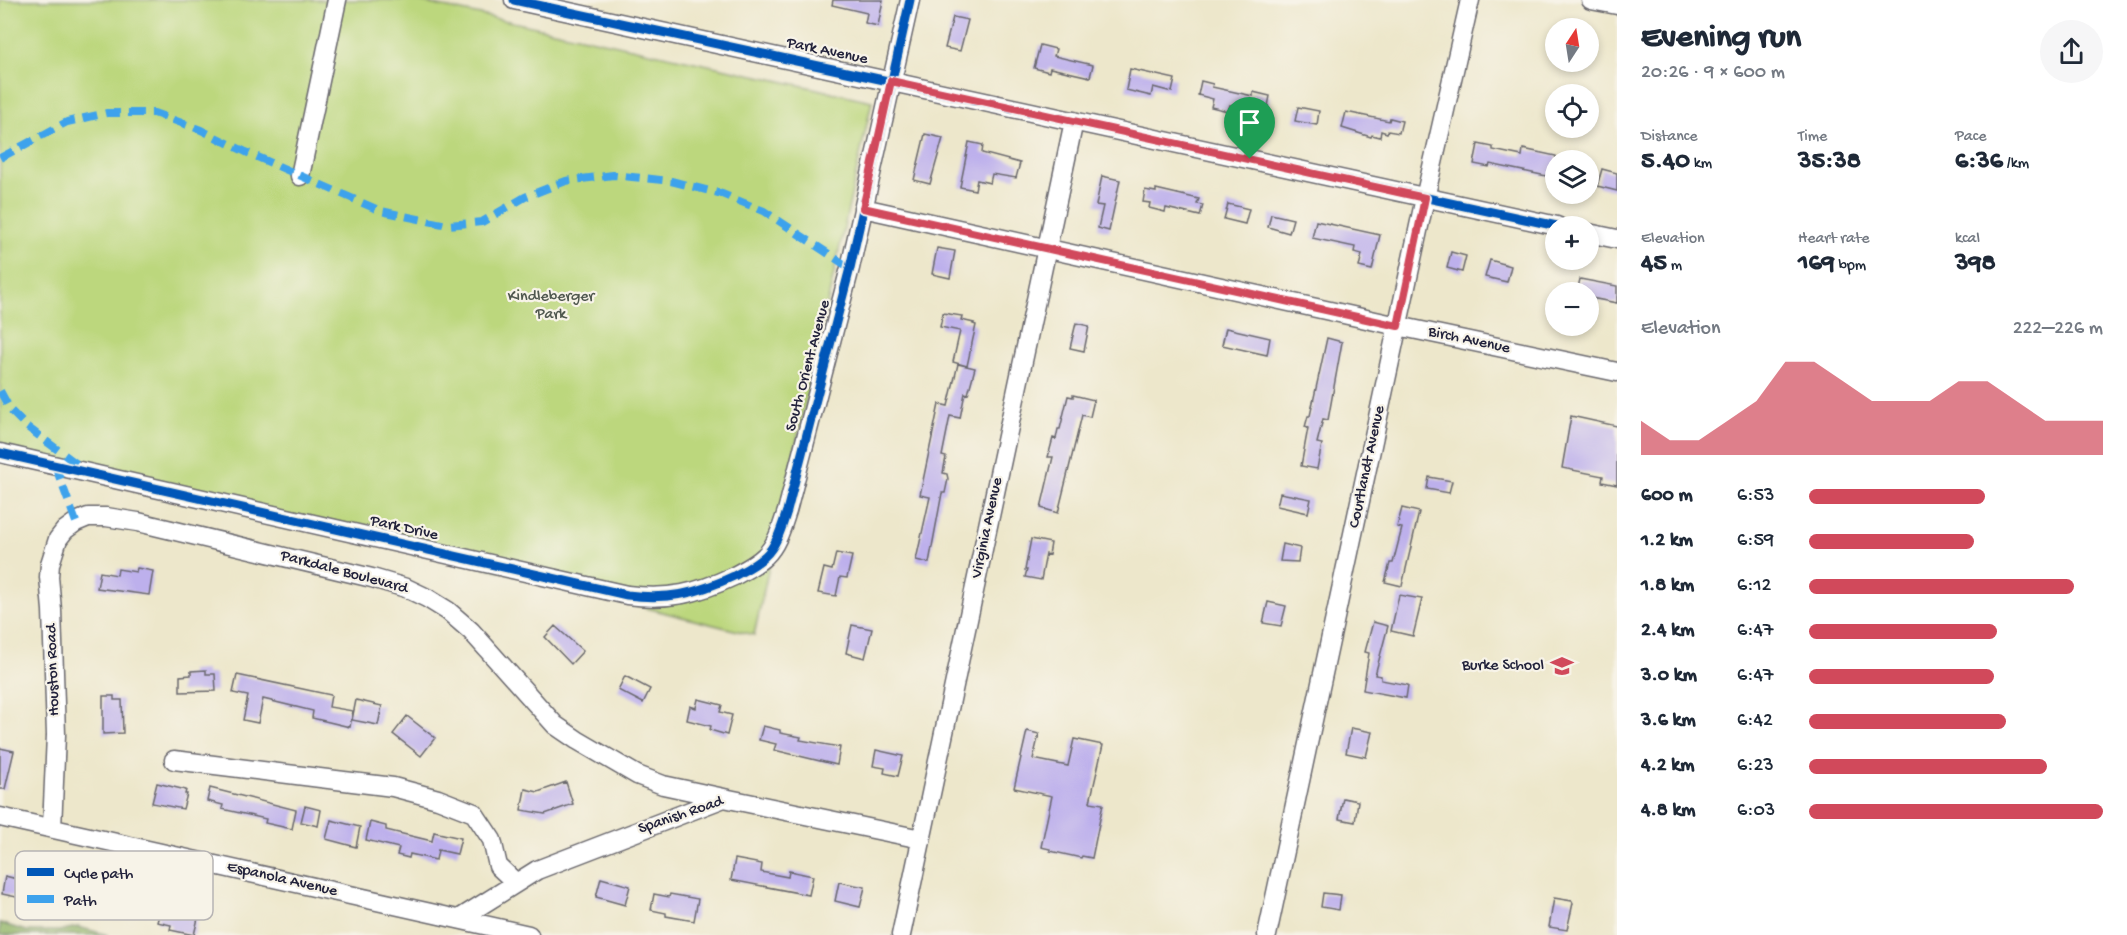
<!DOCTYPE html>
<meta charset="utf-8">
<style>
:root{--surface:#fff;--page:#f6f6f7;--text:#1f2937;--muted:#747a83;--accent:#d1495b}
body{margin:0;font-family:"Gochi Hand",sans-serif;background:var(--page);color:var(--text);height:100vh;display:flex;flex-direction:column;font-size:22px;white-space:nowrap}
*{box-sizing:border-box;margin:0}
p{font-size:20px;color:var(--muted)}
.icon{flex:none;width:33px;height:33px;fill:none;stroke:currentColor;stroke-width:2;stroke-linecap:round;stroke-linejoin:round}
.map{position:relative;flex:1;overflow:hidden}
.side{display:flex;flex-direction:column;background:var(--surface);width:510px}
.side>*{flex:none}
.needle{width:39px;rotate:12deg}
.fabs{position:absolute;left:1545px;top:18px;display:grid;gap:12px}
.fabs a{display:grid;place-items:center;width:54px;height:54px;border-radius:50%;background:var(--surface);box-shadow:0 3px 9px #0003;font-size:30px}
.pin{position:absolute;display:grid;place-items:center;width:51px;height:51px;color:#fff;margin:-62px -26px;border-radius:50% 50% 50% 0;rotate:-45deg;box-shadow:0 0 6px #0007}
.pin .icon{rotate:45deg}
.round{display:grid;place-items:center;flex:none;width:63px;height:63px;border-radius:32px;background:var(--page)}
.headline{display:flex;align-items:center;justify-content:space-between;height:102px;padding:0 24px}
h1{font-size:33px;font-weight:700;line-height:45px}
.metrics{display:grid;grid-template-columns:repeat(3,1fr);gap:9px;height:102px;padding:6px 24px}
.metrics div{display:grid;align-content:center}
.metrics b{font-size:26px;font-weight:700}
.metrics small{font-size:16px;font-weight:400}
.metrics p{font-size:16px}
.chart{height:168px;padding:12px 24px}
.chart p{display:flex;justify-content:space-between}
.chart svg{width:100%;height:108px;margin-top:6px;fill:var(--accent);opacity:.7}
ul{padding:0 24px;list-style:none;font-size:20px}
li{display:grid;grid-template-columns:96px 72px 1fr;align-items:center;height:45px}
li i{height:15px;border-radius:8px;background:var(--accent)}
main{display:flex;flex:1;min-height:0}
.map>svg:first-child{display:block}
.green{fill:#bcd77d;stroke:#6f7c5c;stroke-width:1.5}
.forest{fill:#95b86c;stroke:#5c6d54;stroke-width:1.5}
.building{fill:#bdb0ec}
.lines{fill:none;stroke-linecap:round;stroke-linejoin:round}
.minor-casing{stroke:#69676d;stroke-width:21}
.minor{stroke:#fff;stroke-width:18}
.quiet{stroke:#3ea2ec;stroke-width:8;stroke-dasharray:15 8;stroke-linecap:butt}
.cycleway-casing{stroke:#f7f3e8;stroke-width:13}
.cycleway{stroke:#0057b8;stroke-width:9}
.route-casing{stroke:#fff;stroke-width:12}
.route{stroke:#d1495b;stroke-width:8}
.labels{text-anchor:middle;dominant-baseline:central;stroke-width:4.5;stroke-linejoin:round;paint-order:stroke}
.street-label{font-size:16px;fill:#22223b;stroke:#f7f3e8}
.park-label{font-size:16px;fill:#50584f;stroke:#f7f3e8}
.poi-label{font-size:16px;fill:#22223b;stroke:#f7f3e8;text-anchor:end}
.key{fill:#f7f3e8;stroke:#b7b4b4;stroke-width:1.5}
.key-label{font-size:16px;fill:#22223b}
</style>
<main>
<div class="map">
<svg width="1617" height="935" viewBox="0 0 1617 935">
<rect width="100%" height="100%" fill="#f7f3e8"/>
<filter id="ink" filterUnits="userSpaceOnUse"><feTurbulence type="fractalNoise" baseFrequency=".0167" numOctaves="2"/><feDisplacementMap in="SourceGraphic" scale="12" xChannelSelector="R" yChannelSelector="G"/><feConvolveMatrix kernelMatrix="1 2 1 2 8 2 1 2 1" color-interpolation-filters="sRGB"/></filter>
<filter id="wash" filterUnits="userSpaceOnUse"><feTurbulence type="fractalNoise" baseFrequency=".008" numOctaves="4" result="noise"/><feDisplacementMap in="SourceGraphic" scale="24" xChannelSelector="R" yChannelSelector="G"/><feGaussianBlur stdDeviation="1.35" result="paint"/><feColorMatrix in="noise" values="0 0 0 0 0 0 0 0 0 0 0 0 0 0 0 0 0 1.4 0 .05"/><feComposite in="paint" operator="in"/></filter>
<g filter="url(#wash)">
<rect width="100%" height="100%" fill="#ede7cb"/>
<path class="green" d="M0 0H412L872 101 754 635 0 446Z"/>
<path class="forest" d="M0 923 26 931H59L78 927 108 935H0Z"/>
<g id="blocks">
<path class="building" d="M833 0H883L878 26 865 23 867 13 832 5Z
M953 17 968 20 960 51 945 48Z
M1040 45 1056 49 1054 56 1093 65 1090 77 1050 68 1049 72 1034 68Z
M1130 69 1175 79 1172 92 1153 87 1151 96 1126 90Z
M1201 81 1213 84 1212 87 1253 96V92L1270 96 1266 116 1253 113V110L1230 105 1228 111 1211 107 1213 99 1198 95Z
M1298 107 1319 111 1317 125 1295 121Z
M1346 112 1389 121 1390 118 1402 121 1399 133 1388 131 1387 133 1381 131 1380 137 1372 135 1371 137 1342 128Z
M925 134 943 138 930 184 914 180Z
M969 142 983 145 982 153 1020 163 1016 178 992 174 990 183 977 180 975 190 960 187Z
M1478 144 1493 147V150L1522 156 1523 149 1556 156V178L1490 164 1489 167 1474 164Z
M1602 169 1617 173V191L1597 186Z
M1102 176 1120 180 1109 231 1098 228 1103 206 1096 205Z
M1156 189 1199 199 1197 204 1203 205 1200 216 1166 208 1165 212 1149 208 1150 203 1143 202 1145 190 1156 192Z
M1228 204 1249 209 1245 224 1224 219Z
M1271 214 1293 219 1289 233 1268 227Z
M1316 221 1380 235 1372 270 1359 267 1362 254 1354 252 1355 247 1312 238Z
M937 248 955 251 950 278 932 274Z
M1451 252 1466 256 1462 272 1447 268Z
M1490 260 1511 266 1507 282 1485 277Z
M1580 279 1617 286V303L1591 298 1588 292H1577Z
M943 313 962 316 961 320 974 323 973 324 976 325 967 366 953 362 960 331 940 327Z
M1076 323 1089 326 1084 351 1070 348Z
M1226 328 1270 338 1267 355 1222 345Z
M1327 338 1342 342 1328 420 1323 419 1317 443 1322 444 1317 469 1301 466 1308 428 1305 427 1308 416H1310Z
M958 364 975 368 968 394 965 393 960 418 950 416 942 456 946 457 943 473 947 474 948 479 945 493H942L929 563 916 560 930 497 920 495 939 404 948 406Z
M1073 395 1094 400 1090 417 1082 415 1058 513 1041 508 1053 457H1048L1053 438 1056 439 1058 429H1060L1068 396 1073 397Z
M1571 416 1617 426V485L1602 482 1603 476 1562 468Z
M1429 477 1452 481 1449 493 1427 489Z
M1280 493 1311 499 1308 513 1277 506Z
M1402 508 1419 512 1402 586 1385 582 1390 563H1393L1402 528 1397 527Z
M1031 539 1051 543 1049 555 1046 554 1041 580 1025 577 1027 570H1025Z
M1283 544 1300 548 1298 562 1280 561Z
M836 553 852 556 847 578 840 577 836 596 818 593 824 568 832 570Z
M137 568 153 571 149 595 97 588 100 572 117 575 118 569 136 572Z
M1399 595 1422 599 1413 636 1391 631Z
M1268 602 1286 606 1281 626 1263 623Z
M1373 622 1388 626 1375 675 1381 676V680L1408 685 1406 698 1363 690 1369 653 1365 652Z
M852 625 872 629 865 658 846 653Z
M555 626 583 651 571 664 545 637Z
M206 670V674H215L216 691 180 692V676L191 675V671Z
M237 675 331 695 329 707 353 711 350 727 312 718 313 711 263 699 258 723 243 720 248 696 233 693Z
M625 676 650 689 643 703 618 690Z
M103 696H114V700H122L123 733 103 734Z
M698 699 722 705 720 712 732 715 727 735 710 730 711 726 687 720 690 706 696 708Z
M356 700 382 706 378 725 352 720Z
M407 716 435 738 421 756 393 734Z
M763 726 780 730V733L801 737 800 740 840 747 837 765 774 750 776 744 759 740Z
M1351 728 1372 732 1366 757 1346 753Z
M1027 731 1039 734 1033 759 1068 766 1074 739 1103 745 1090 802 1103 804 1092 858 1082 856 1081 858 1050 851V849L1041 847 1052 796 1014 788Z
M0 748 14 751 5 789H0Z
M876 750 903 756 898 776 884 773 885 768 873 766Z
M566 782 573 804 545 814 521 810 525 789 538 792Z
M157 783 186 790 185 794H187L183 809 152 803Z
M210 788 296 810 292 829 265 823 266 819 222 809 223 805 207 801Z
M1343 798 1358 801 1355 822 1339 819Z
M305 806 321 810 318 826 301 822Z
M331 820 360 827 356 847 326 839Z
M370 822 386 826V830L432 841 434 832 461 838 457 854 438 850 436 860 410 854 409 858 397 855 399 848 366 840Z
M735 859 762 864 761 872 788 877 789 871 813 876 809 895 731 880Z
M22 875 103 892 98 914 2 894 5 876 21 880Z
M601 878 630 886 625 905 596 897Z
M839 882 865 887 860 907 835 901Z
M1323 893 1341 895 1339 910 1321 907Z
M654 894 669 897 670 894 698 899 694 921 666 916V913L651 910Z
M1554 898 1572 901 1573 903 1567 930 1549 927Z
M161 908 199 914 194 935 170 930 171 925 157 922Z"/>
</g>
</g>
<g filter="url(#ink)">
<use href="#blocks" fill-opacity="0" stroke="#69676d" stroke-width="1.5"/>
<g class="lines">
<g class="minor-casing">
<path id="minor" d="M514 0 1557 226
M1591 0 1617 5
M300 176 337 0
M863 208 1398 326 1617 372
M1588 233 1617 239
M0 453 627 595C669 600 696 594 734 576 745 570 756 565 765 556 777 545 782 526 787 511L850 268 910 0
M174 760 393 787 438 799 474 813 492 840 498 866 515 882
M0 817 529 935
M52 828 56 735 52 610 49 577 50 564 58 539 65 530 76 522 88 517H106L138 522 372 578 406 588 427 598 448 611 471 631 555 725 577 740 637 775 663 785 724 798
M459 919 537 870 724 798 921 839
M901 935 1074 121
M1267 935 1425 198 1470 0"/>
</g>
<use href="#minor" class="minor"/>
<path class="quiet" d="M0 158 67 122 107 113H154L201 130 246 152 381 211 447 225 482 222 525 197 566 181 613 175 671 181 722 194 764 211 850 268
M0 391 11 411 26 426 82 468
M55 465 76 522"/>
<g class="cycleway-casing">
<path id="cycleway" d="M514 0 1557 226
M0 453 627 595C669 600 696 594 734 576 745 570 756 565 765 556 777 545 782 526 787 511L850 268 910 0"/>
</g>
<use href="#cycleway" class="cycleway"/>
</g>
</g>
<g class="lines" filter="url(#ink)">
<g class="route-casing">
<path id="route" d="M891 81 1425 198 1398 326 863 208Z"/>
</g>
<use href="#route" class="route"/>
</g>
<defs>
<g id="school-bare" transform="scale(1.8)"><path d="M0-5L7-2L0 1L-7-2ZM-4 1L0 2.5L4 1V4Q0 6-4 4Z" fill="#d1495b" stroke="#f7f3e8" stroke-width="2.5" paint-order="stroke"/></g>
</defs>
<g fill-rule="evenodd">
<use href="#school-bare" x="1562" y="666"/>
</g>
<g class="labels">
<g class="street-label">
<text transform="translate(827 52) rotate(12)">Park Avenue</text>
<text transform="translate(1469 341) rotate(12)">Birch Avenue</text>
<text transform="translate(809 366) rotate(-75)">South Orient Avenue</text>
<text transform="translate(1368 467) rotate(-78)">Courtlandt Avenue</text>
<text transform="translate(988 528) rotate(-78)">Virginia Avenue</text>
<text transform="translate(404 529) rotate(13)">Park Drive</text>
<text transform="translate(344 573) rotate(15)">Parkdale Boulevard</text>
<text transform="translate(54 670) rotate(-92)">Houston Road</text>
<text transform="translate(681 816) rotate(-19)">Spanish Road</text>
<text transform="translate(282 880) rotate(13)">Espanola Avenue</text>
</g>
<g class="park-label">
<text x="551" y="297">Kindleberger<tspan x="551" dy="18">Park</tspan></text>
</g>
<g class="poi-label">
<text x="1544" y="666">Burke School</text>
</g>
</g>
<rect x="15" y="851" width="198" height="69" rx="9" class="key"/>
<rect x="27" y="868" width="27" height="8" fill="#0057b8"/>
<rect x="27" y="895" width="27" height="8" fill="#3ea2ec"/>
<g class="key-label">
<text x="64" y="878">Cycle path</text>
<text x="64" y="905">Path</text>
</g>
</svg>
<div class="fabs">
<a><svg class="needle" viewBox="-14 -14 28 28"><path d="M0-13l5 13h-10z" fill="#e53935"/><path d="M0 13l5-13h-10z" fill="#747a83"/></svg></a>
<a><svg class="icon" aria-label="locate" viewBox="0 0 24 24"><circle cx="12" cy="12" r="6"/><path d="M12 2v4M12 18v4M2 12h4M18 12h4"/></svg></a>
<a><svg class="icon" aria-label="layers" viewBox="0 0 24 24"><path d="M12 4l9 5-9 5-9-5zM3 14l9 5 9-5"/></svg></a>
<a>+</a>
<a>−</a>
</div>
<div class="pin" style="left:1250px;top:159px;background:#1e9e55"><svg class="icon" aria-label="arrive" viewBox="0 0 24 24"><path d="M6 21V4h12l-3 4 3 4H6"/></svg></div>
</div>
<section class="side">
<div class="headline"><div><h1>Evening run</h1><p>20:26 · 9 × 600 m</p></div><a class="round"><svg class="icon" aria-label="share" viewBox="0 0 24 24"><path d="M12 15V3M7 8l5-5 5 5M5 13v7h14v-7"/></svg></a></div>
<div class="metrics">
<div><p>Distance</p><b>5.40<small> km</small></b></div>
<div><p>Time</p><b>35:38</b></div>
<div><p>Pace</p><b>6:36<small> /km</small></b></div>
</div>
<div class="metrics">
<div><p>Elevation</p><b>45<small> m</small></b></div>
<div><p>Heart rate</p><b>169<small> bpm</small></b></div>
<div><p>kcal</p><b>398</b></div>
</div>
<div class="chart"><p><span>Elevation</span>222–226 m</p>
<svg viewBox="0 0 160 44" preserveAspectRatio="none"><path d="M0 44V30L10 38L20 38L30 30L40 22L50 6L60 6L70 14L80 22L90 22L100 22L110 14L120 14L130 22L140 30L150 30L160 30V44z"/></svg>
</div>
<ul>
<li><b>600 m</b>6:53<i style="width:60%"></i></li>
<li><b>1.2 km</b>6:59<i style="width:56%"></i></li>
<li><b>1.8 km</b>6:12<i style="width:90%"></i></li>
<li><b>2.4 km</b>6:47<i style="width:64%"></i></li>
<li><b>3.0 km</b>6:47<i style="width:63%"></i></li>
<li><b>3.6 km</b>6:42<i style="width:67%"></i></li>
<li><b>4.2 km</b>6:23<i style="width:81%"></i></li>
<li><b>4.8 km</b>6:03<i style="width:100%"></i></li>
</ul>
</section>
</main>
